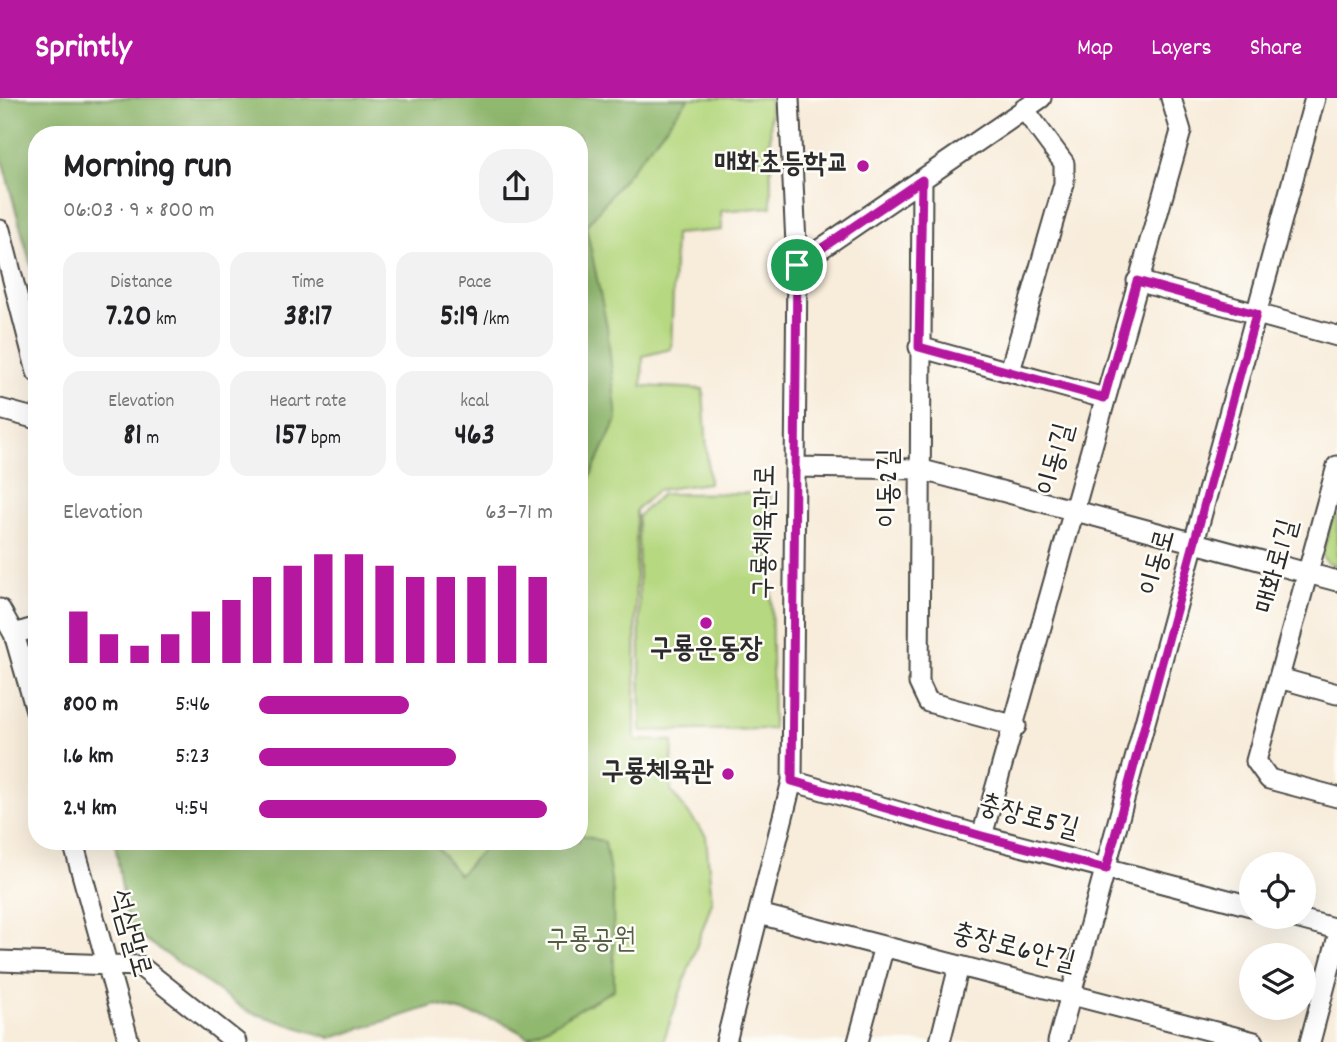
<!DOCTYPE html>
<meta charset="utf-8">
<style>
:root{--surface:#fff;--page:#f2f2f2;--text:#202124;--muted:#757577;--accent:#b5179e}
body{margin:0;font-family:Dekko,"Poor Story",sans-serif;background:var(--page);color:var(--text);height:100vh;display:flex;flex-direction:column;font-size:26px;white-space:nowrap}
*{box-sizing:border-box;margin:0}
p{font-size:23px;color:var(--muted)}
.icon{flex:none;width:38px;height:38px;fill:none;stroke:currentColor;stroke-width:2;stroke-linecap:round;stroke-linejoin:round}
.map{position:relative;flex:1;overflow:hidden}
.details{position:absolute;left:28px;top:28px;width:560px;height:724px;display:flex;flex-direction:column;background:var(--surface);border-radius:28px;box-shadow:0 7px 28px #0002}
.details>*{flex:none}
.buttons{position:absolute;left:1239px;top:754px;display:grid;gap:14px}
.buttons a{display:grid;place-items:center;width:77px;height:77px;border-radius:50%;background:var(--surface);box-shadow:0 7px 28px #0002;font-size:35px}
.pin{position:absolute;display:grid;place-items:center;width:60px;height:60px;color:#fff;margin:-30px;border:4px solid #fff;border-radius:50%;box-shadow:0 2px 7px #0007}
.round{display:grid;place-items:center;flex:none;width:74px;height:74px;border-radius:28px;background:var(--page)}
.headline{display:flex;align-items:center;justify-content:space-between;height:119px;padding:0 35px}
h1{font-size:38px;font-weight:800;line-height:52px}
.figures{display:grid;grid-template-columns:repeat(3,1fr);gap:10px;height:119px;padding:7px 35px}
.figures div{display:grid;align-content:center;border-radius:18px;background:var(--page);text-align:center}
.figures b{font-size:30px;font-weight:800}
.figures small{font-size:19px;font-weight:400}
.figures p{font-size:19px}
.chart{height:196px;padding:14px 35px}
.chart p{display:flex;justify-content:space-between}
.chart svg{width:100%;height:126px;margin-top:7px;stroke:var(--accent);stroke-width:6}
ul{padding:0 35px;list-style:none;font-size:23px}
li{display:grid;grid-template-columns:112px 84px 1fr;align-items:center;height:52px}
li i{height:18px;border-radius:9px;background:var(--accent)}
header{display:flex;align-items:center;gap:42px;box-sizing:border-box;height:98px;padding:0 35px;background:var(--accent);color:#fff}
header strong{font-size:33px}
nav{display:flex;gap:38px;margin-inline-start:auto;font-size:24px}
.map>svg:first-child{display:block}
.green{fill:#b6d880;stroke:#708256;stroke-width:2}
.forest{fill:#90b86e;stroke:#5e724c;stroke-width:2}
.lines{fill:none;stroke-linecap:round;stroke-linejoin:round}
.minor-casing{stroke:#4a4845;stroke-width:23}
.minor{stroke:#fff;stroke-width:19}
.route-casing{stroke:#fff;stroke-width:14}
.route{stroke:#b5179e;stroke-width:9}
.poi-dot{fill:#b5179e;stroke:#fdfcf7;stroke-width:2.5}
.labels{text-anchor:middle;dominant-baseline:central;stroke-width:5;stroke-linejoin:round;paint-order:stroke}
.poi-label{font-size:28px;font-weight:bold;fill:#2b2b2b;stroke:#fdfcf7;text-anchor:end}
.street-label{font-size:28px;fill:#2b2b2b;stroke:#fdfcf7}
.park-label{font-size:28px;fill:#555f44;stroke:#fdfcf7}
</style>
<header>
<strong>Sprintly</strong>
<nav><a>Map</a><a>Layers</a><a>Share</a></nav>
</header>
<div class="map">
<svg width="1337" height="944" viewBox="0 0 1337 944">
<rect width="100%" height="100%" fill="#fdfcf7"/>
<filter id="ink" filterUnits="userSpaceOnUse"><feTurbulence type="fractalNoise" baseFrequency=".0143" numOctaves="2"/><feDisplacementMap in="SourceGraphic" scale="14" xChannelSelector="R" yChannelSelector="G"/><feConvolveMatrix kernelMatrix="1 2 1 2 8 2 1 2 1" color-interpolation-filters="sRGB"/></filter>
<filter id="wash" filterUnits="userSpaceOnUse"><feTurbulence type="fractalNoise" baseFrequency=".00686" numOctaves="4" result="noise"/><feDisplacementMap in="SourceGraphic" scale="28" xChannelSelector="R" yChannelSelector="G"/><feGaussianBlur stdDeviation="1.57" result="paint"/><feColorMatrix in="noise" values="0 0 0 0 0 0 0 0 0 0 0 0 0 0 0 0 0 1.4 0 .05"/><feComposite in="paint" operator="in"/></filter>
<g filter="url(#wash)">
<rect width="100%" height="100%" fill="#f8ecda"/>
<path class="green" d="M0 0H770L771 109 721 113 722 132 675 136 671 251 643 258 642 288 703 291 709 385 658 392 636 412 635 642 673 643 671 693 706 738 712 804 663 944H538L500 923 436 907 331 940 247 913 128 829 115 744H579V37H37V189L0 54Z
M770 395 773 631 641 633 638 418 662 396Z
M1337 406V468L1327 465 1322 457Z"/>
<path class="forest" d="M0 0H689L586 128 607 229 617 321 579 403V37H37V189L0 54Z
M579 736 605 744 613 794 614 892 529 939 500 923 436 907 331 940 247 913 128 829 115 744H432L459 777 490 744H579Z"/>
</g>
<g filter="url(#ink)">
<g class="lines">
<g class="minor-casing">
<path id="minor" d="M922 82 919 585 928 604 1016 628
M0 132 37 274
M797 167 1041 0
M1137 183 1337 238
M919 249 1104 300
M1010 273 1064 86V65L1024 11
M0 311 37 321
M1337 368 1256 663 1269 681 1337 699
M795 369 919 371 1337 483
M0 511 14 536 37 616
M14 536 37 529
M1279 580 1337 596
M792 683 982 738 1251 808
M982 738 1181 33 1171 0
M73 744 129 944
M759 816 1254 944
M1292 819 1337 831
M0 863 140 868 236 944
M726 944 792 683 797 167 789 0
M858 944 884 848
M940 944 959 868
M1058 944 1315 0
M1310 944 1337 842"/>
</g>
<use href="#minor" class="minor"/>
</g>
</g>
<g class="lines" filter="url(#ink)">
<g class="route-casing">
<path id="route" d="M922 82 919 249 1104 300 1137 183 1256 216 1106 771 982 738 792 683 797 167Z"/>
</g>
<use href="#route" class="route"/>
</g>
<g class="poi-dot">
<circle cx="863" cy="68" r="7"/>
<circle cx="706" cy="525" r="7"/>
<circle cx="728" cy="676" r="7"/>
</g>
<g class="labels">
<g class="poi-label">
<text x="849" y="68">매화초등학교</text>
<text x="706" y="553" text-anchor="middle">구룡운동장</text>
<text x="714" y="676">구룡체육관</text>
</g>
<g class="street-label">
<text transform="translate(1058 362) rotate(-75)">이동1길</text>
<text transform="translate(891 390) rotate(-90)">이동2길</text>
<text transform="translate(767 434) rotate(-89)">구룡체육관로</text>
<text transform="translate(1160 465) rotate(-75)">이동로</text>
<text transform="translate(1279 469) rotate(-75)">매화로1길</text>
<text transform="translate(1028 721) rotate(15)">충장로5길</text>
<text transform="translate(128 836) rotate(74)">석삼말로</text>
<text transform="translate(1013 852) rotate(14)">충장로6안길</text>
</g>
<g class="park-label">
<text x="591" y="844">구룡공원</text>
</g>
</g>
</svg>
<div class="buttons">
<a><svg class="icon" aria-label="locate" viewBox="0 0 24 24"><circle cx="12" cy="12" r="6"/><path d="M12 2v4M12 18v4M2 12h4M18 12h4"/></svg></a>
<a><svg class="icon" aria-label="layers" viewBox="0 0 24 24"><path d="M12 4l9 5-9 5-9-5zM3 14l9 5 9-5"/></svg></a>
</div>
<div class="pin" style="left:797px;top:167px;background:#1e9e55"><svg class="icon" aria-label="arrive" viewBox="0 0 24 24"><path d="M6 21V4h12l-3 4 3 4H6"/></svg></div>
<section class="details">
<div class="headline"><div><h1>Morning run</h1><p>06:03 · 9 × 800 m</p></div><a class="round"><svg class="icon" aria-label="share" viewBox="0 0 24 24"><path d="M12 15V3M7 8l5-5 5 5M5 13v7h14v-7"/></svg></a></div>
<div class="figures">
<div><p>Distance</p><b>7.20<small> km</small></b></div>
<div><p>Time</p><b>38:17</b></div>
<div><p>Pace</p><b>5:19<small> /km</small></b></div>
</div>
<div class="figures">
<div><p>Elevation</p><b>81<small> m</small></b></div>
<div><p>Heart rate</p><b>157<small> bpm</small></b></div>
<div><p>kcal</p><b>463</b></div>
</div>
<div class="chart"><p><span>Elevation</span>63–71 m</p>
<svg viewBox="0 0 160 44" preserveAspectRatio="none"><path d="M5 44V26M15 44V34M25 44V38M35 44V34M45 44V26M55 44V22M65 44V14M75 44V10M85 44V6M95 44V6M105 44V10M115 44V14M125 44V14M135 44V14M145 44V10M155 44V14"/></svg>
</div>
<ul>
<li><b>800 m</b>5:46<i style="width:51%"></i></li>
<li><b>1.6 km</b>5:23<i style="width:67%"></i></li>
<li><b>2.4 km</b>4:54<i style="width:98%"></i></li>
</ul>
</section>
</div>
